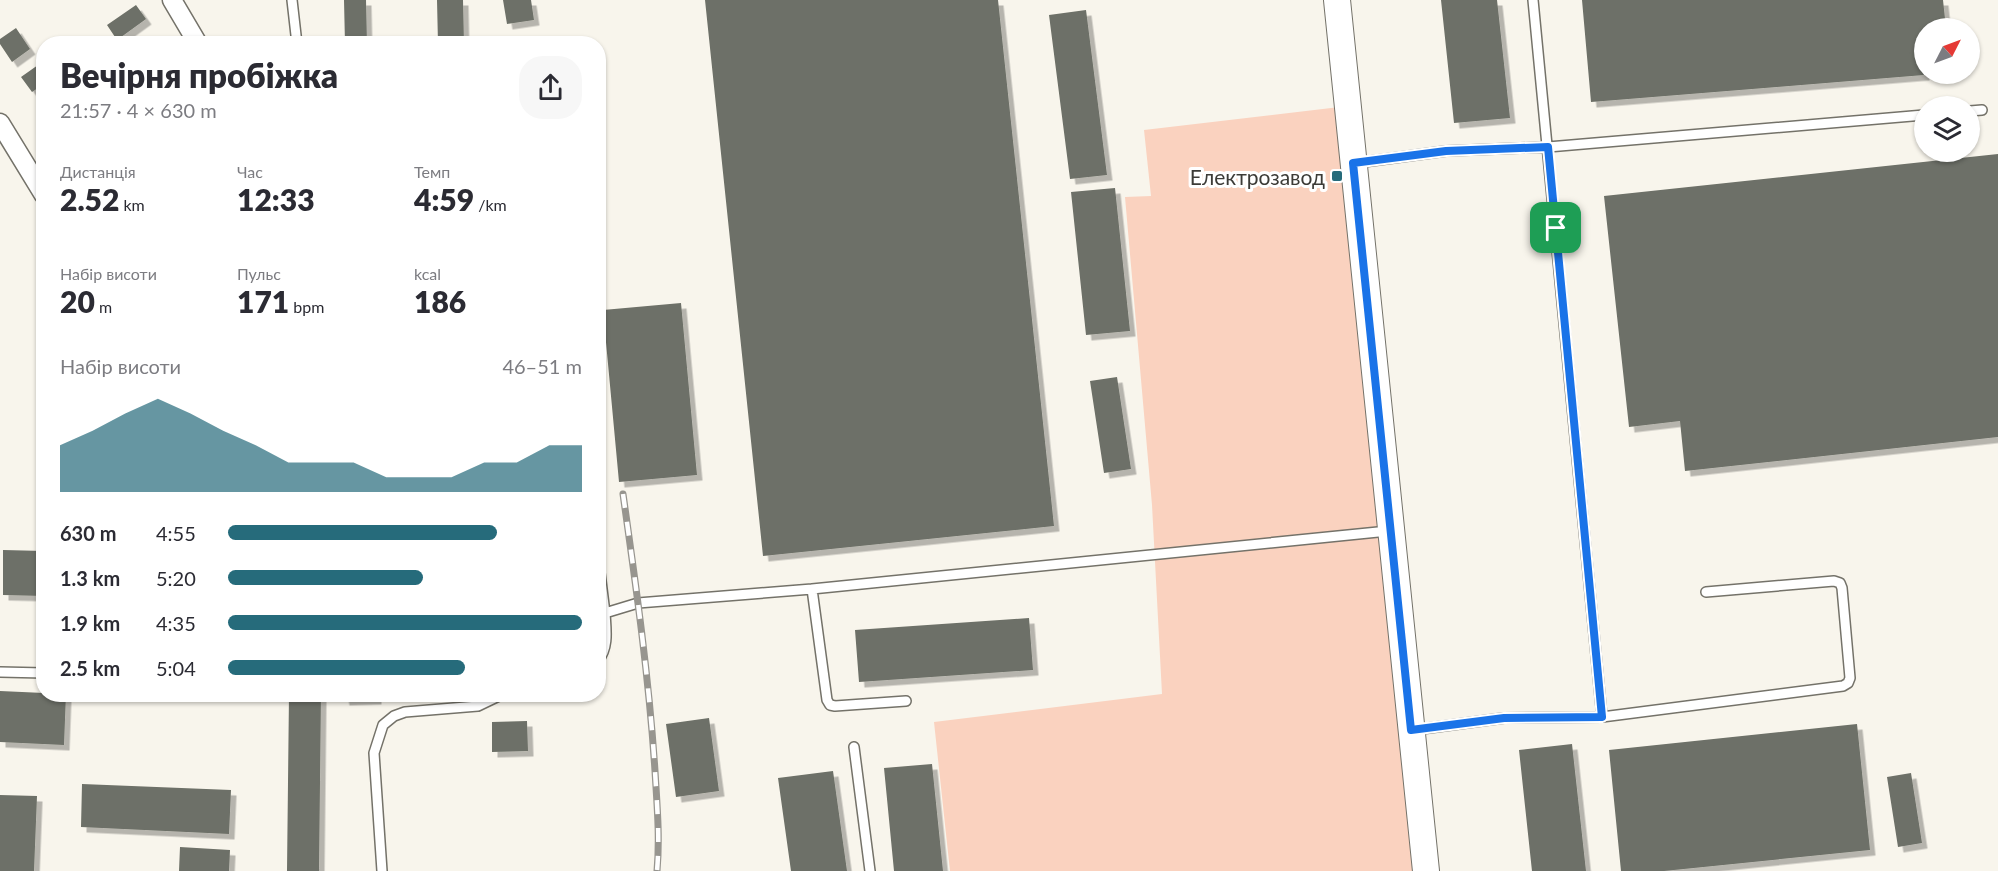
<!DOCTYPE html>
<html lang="uk">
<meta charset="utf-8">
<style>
:root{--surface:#fff;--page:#f7f7f7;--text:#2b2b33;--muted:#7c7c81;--accent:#266b7b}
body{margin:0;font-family:Lato,sans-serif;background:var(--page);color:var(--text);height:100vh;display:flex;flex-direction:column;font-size:22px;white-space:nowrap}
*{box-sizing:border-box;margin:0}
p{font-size:20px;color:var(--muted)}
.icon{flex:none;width:33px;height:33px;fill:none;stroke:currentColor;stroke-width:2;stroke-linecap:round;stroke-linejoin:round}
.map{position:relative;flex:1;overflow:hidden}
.panel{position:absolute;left:36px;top:36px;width:570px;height:666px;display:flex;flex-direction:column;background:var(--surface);border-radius:24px;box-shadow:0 2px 4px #0004}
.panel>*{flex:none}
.needle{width:39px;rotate:48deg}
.buttons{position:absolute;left:1914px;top:18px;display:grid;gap:12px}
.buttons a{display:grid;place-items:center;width:66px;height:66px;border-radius:50%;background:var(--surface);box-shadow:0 2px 4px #0004;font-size:30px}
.pin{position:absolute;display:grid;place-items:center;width:51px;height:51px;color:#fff;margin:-26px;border-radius:12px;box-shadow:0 3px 9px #0006}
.round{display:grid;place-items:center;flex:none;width:63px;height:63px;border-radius:24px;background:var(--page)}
.summary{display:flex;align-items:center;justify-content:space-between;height:102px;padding:0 24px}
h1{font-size:33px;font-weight:800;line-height:45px}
.figures{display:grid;grid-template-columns:repeat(3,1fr);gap:9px;height:102px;padding:6px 24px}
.figures div{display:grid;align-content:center}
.figures b{font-size:30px;font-weight:800}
.figures small{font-size:16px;font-weight:400}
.figures p{font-size:16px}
.chart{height:168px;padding:12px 24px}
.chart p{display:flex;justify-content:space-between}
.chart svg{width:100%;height:108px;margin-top:6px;fill:var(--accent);opacity:.7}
ul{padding:0 24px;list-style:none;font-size:20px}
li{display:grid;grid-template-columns:96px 72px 1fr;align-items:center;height:45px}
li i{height:15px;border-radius:8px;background:var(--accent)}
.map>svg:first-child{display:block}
.green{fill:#fad2bf}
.building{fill:#6d7067;filter:url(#shadow)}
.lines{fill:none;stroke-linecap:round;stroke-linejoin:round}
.lane-casing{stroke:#747269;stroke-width:12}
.street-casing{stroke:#747269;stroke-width:21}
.secondary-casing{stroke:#747269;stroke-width:28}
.lane{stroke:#fff;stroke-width:9}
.street{stroke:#fff;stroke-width:18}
.secondary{stroke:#fff;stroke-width:26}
.rail-casing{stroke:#97958f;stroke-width:7}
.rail{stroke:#fff;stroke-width:4.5;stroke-dasharray:14;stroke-linecap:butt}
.route-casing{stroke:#fff;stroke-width:12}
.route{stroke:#1a73e8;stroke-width:8}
.poi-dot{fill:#266b7b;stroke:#fff;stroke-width:2}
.labels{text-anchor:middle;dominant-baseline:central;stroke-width:6;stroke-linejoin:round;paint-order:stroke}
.poi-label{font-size:21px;fill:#3c3b37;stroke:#fff;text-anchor:end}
</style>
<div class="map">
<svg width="1998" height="871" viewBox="0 0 1998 871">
<defs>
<filter id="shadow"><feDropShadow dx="5.5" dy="5.5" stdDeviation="0" flood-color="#0004"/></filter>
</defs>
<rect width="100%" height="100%" fill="#f8f5ec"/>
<path class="green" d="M1348 106 1426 871H950L934 722 1162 694 1152 505 1125 197 1151 196 1144 130Z"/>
<path class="building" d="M344 0H366L367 44H345Z
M437 0H463L464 44H438Z
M503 0H531L534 20 507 24Z
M705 0H998L1054 526 763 556Z
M1441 0H1497L1510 118 1454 123Z
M1582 0H1943L1946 28H1924V75L1591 102Z
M136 5 146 19 117 40 107 25Z
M1086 10 1107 175 1070 179 1049 15Z
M16 28 30 49 12 62 0 44V39Z
M38 65 44 72V84L32 92 21 77Z
M1998 154V437L1685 471 1680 421 1629 427 1604 196Z
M1115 188 1130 331 1086 335 1071 192Z
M681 303 697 475 619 482 603 310Z
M1117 377 1131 469 1104 473 1090 381Z
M3 550 44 551V596L3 595Z
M1029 618 1033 670 859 682 855 630Z
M0 691 66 694 64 745 0 742Z
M289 694H321L319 871H287Z
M343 694H376V699L344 700Z
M709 718 719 791 676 797 666 724Z
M527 721 528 751 492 752V722Z
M1857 724 1870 850 1664 871H1621L1609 750Z
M1572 744 1586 871H1532L1519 750Z
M932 764 943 871H894L884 768Z
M833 771 847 871H791L778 778Z
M1911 773 1922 843 1898 847 1887 777Z
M82 784 231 790 229 834 81 827Z
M0 795 37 796 34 871H0Z
M180 847 230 850 229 871H179Z"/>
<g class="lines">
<g class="lane-casing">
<path id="lane" d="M292 0 297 44
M1533 0 1602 717
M1970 111 1982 110
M1356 163 1446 151 1548 147 1924 115
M598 557 605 613 638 603 812 589 1388 531
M812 589 827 700 830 705 835 706 906 701
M598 661C609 647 606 630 605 613
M0 672 44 673
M1414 730 1504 718 1602 717 1843 686 1848 683 1850 678 1842 588 1840 583 1834 581 1706 592
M854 747 870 871
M382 871 374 753 383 725 394 716 405 712 478 706 503 694"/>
</g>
<g class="street-casing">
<path id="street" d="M172 0 198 44
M0 123 44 195"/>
</g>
<g class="secondary-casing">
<path id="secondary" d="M1337 0 1426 871"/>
</g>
<use href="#lane" class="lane"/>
<use href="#street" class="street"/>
<use href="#secondary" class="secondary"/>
<g class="rail-casing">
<path id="rail" d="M623 494C636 586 649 678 655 771 657 805 660 837 657 871"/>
</g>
<use href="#rail" class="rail"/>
</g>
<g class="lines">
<g class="route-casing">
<path id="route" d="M1548 147 1602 717 1504 718 1411 730 1353 163 1446 151Z"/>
</g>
<use href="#route" class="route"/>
</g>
<rect class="poi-dot" x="1331" y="170" width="12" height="12" rx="3"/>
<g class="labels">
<g class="poi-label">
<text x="1325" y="176">Електрозавод</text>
</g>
</g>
</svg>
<div class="buttons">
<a><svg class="needle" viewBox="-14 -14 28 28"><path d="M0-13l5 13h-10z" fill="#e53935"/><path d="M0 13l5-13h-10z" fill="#7c7c81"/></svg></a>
<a><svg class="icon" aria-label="layers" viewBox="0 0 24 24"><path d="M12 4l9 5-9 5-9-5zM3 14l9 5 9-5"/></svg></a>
</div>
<div class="pin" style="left:1556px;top:228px;background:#1e9e55"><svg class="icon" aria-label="arrive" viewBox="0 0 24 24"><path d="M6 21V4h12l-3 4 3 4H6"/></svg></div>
<section class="panel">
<div class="summary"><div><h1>Вечірня пробіжка</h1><p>21:57 · 4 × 630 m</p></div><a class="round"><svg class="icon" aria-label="share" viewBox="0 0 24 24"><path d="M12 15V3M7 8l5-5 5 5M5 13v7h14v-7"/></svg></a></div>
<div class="figures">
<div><p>Дистанція</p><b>2.52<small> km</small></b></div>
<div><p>Час</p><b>12:33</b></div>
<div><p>Темп</p><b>4:59<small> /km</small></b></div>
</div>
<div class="figures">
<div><p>Набір висоти</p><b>20<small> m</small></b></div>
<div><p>Пульс</p><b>171<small> bpm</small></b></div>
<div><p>kcal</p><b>186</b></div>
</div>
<div class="chart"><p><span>Набір висоти</span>46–51 m</p>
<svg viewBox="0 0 160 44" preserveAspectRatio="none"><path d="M0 44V25L10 19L20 12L30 6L40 12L50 19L60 25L70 32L80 32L90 32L100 38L110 38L120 38L130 32L140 32L150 25L160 25V44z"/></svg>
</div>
<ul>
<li><b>630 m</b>4:55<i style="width:76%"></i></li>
<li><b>1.3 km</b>5:20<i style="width:55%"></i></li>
<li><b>1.9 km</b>4:35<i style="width:100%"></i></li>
<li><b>2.5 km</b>5:04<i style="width:67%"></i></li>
</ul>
</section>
</div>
